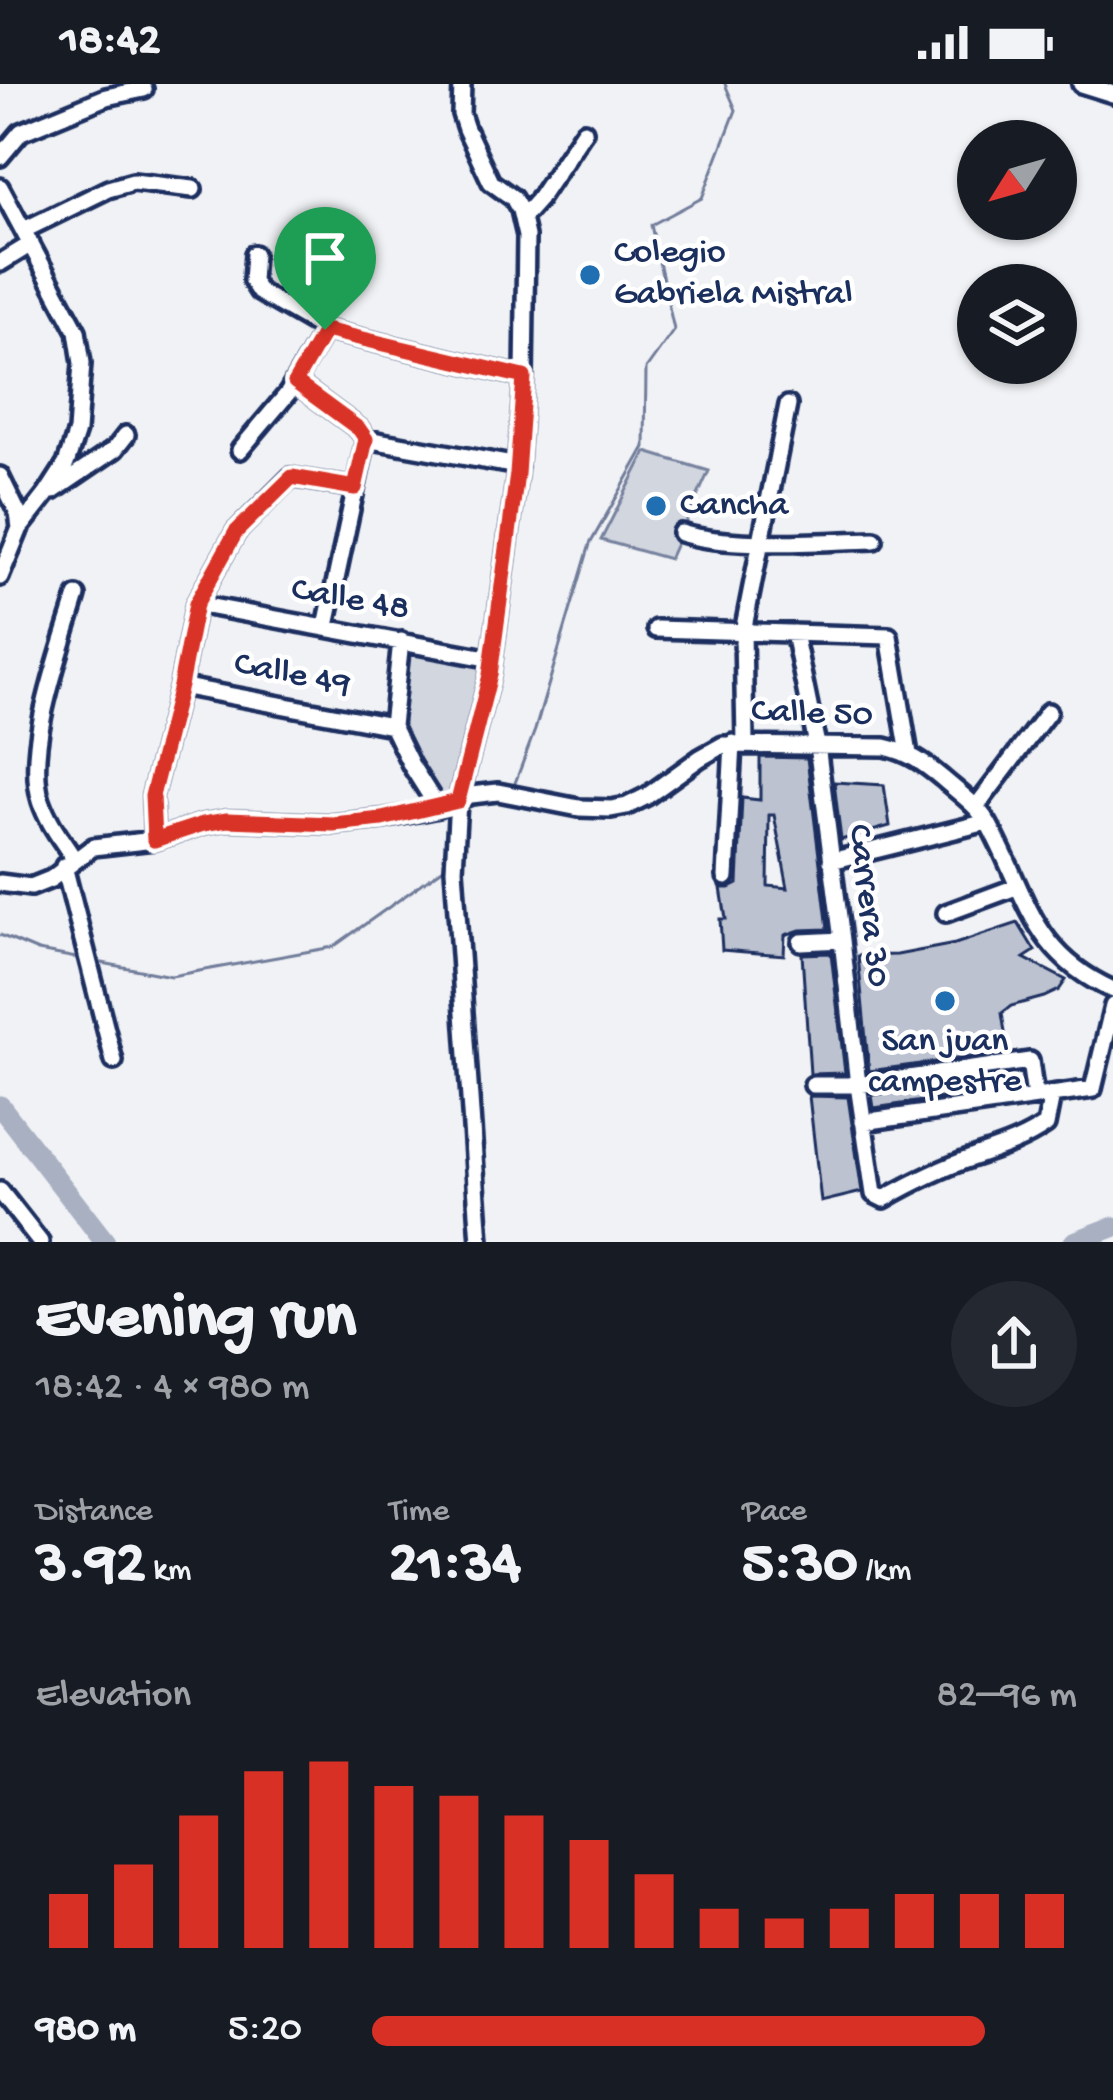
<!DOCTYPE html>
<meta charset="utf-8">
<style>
:root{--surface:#171b24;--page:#242831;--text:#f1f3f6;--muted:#9ea1a6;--accent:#d93025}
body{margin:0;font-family:"Gochi Hand",sans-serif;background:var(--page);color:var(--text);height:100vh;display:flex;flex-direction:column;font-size:45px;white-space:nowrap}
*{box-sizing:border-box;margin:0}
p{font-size:39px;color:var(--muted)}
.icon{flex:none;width:66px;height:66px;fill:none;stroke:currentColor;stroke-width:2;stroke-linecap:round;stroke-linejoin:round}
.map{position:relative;height:1158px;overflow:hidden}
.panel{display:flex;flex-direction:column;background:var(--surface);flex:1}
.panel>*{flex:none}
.needle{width:78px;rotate:233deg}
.controls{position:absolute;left:957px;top:36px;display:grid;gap:24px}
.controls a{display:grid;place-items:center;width:120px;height:120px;border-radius:50%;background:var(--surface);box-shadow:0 3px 9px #0004;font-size:60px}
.pin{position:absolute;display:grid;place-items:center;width:102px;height:102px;color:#fff;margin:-123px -51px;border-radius:50% 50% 50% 0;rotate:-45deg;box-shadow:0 0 12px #0007}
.pin .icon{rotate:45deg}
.round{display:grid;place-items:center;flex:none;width:126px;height:126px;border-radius:63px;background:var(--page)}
.head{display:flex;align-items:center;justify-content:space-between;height:204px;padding:0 36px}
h1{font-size:66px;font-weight:800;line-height:90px}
.stats{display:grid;grid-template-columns:repeat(3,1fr);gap:18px;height:204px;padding:12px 36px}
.stats div{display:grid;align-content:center}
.stats b{font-size:60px;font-weight:800}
.stats small{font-size:33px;font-weight:400}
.stats p{font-size:33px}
.chart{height:336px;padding:24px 36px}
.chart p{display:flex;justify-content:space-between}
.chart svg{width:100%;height:216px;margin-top:12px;stroke:var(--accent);stroke-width:6}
ul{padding:0 36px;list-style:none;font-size:39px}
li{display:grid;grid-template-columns:192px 144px 1fr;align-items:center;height:90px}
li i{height:30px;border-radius:15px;background:var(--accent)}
.status{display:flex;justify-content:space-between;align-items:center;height:84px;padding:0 60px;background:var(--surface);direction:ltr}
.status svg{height:33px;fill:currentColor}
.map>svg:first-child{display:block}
.green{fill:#d2d6df;stroke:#76829e;stroke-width:3}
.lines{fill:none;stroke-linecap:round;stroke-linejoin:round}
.stream{stroke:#707c9a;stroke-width:3}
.river{stroke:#a8b0c2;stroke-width:21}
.building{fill:#bcc2d0;stroke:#1b2f5e;stroke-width:3;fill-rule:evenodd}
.minor-casing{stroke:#1b2f5e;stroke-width:24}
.minor{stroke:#fff;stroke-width:15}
.route-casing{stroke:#fff;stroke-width:24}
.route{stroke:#d93025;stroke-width:15}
.poi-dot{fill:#1f6fb2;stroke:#fff;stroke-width:4.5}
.labels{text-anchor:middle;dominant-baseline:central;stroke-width:9;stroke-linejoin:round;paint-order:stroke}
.poi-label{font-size:36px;fill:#1b2f5e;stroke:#fff;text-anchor:start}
.street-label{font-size:36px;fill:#1b2f5e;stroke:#fff}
</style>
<div class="status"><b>18:42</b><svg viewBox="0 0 49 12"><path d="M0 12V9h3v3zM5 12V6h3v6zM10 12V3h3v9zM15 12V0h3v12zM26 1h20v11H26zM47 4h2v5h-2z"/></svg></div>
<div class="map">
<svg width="1113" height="1158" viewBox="0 0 1113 1158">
<rect width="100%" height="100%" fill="#f1f2f5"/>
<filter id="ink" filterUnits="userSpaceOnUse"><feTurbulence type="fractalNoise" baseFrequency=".00833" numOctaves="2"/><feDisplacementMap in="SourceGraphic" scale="24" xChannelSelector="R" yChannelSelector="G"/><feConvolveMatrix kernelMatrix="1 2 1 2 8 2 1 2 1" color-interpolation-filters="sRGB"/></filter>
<g filter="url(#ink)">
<path class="green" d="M646 368 709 387 669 475 601 456Z
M402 558 492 575 464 713 438 724 393 642Z"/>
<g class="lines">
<path class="stream" d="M515 699 535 646 590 460 645 363 646 285 674 246 651 141 702 114 736 26 725 0
M0 851 38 867 82 875
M97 878 171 892 333 863 448 781"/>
<path class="river" d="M0 1022 105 1158
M1074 1158 1113 1143"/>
</g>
<path class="building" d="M760 673 807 674 828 845 800 846 785 851 784 871 722 866 720 835H726L721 804H730L738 800 742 714 760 716ZM769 731H774L788 804 768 802Z
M834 698 884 701 890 742 841 756Z
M1018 839 1035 867 1024 874 1066 896 1059 906 1044 913 1011 922 1002 929 1008 968 869 987 858 872 897 871 955 860Z
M831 869 845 989 810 990 802 870Z
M968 998 971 1010 874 1024 872 1011Z
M809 1012 848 1013 862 1108 821 1118Z"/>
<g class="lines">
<g class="minor-casing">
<path id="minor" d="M462 0 461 30 466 45 491 98 513 114 520 126 526 152 524 293 517 390 490 591 458 717 454 785 480 1158
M1081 0 1113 10
M0 73 21 48 106 13 144 5
M0 103 77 247 82 279 77 347 66 380 46 411 20 444 0 493
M522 134 538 116 584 47
M24 146 108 105 133 98 193 105
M254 170 252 197 259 208 325 246 524 293
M0 179 31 160
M295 298 359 345 366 355 518 382
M240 366 288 309 325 246
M0 392 18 429 20 444
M53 407 115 365 126 351
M681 449C732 465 820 457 874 456
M196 520 492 575
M326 542 366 355
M656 545 889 552 909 670
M794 549 817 661 842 856 858 1001 874 1110 884 1115C912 1099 942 1084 974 1073 1000 1064 1023 1057 1046 1041L1052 1011
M401 557 392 642 411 681 438 724
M180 602 392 642
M745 659 743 548 788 321
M976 723 1048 628
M154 756 152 712 180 602 196 520 236 448 291 393 355 404
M74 775C62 756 48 739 41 717 24 662 61 567 77 512
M831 777 987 738
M64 782 114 977
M726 793 733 659
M0 799 31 803 51 795 93 763 154 756 203 740 227 736 333 740 382 735 438 724 471 711 498 708 579 724 611 725 627 722 647 712 700 674 723 661 885 663C908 668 924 679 942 694 958 708 977 721 988 739 1027 809 1030 869 1113 906
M946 829 1016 803
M801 858 842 856
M813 1001H858L1030 977 1035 1013
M863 1038 1093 1005 1113 922
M0 1107 40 1158"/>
</g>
<use href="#minor" class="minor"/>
</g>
</g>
<g class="lines" filter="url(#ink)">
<g class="route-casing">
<path id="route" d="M325 246 524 293 517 390 490 591 458 717 382 735 333 740 227 736 203 740 154 756 152 712 180 602 196 520 236 448 292 393 355 404 366 355 359 345 295 298Z"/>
</g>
<use href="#route" class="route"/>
</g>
<g class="poi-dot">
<circle cx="590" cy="191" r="12"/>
<circle cx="656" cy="422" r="12"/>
<circle cx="945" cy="917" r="12"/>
</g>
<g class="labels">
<g class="poi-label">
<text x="614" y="170">Colegio<tspan x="614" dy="41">Gabriela Mistral</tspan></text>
<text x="680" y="422">Cancha</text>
<text x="945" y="958" text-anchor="middle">San juan<tspan x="945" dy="41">campestre</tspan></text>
</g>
<g class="street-label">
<text transform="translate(350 517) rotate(10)">Calle 48</text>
<text transform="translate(292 592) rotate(11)">Calle 49</text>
<text transform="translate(812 631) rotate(2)">Calle 50</text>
<text transform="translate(867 822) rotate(83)">Carrera 30</text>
</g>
</g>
</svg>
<div class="controls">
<a><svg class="needle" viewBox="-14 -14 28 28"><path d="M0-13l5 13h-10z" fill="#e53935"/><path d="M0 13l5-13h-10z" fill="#9ea1a6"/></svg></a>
<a><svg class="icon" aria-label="layers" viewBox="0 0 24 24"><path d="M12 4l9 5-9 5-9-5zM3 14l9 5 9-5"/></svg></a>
</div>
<div class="pin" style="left:325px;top:246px;background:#1e9e55"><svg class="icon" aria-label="arrive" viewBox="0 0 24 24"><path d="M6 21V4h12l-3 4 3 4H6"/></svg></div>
</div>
<section class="panel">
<div class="head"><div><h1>Evening run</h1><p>18:42 · 4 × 980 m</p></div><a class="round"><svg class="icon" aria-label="share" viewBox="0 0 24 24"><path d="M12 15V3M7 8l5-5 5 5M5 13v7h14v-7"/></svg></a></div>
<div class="stats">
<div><p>Distance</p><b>3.92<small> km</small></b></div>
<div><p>Time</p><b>21:34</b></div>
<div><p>Pace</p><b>5:30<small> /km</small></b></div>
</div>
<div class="chart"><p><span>Elevation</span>82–96 m</p>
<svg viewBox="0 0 160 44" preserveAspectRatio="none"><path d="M5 44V33M15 44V27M25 44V17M35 44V8M45 44V6M55 44V11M65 44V13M75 44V17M85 44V22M95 44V29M105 44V36M115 44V38M125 44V36M135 44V33M145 44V33M155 44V33"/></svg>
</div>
<ul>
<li><b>980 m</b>5:20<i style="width:87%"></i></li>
</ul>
</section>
